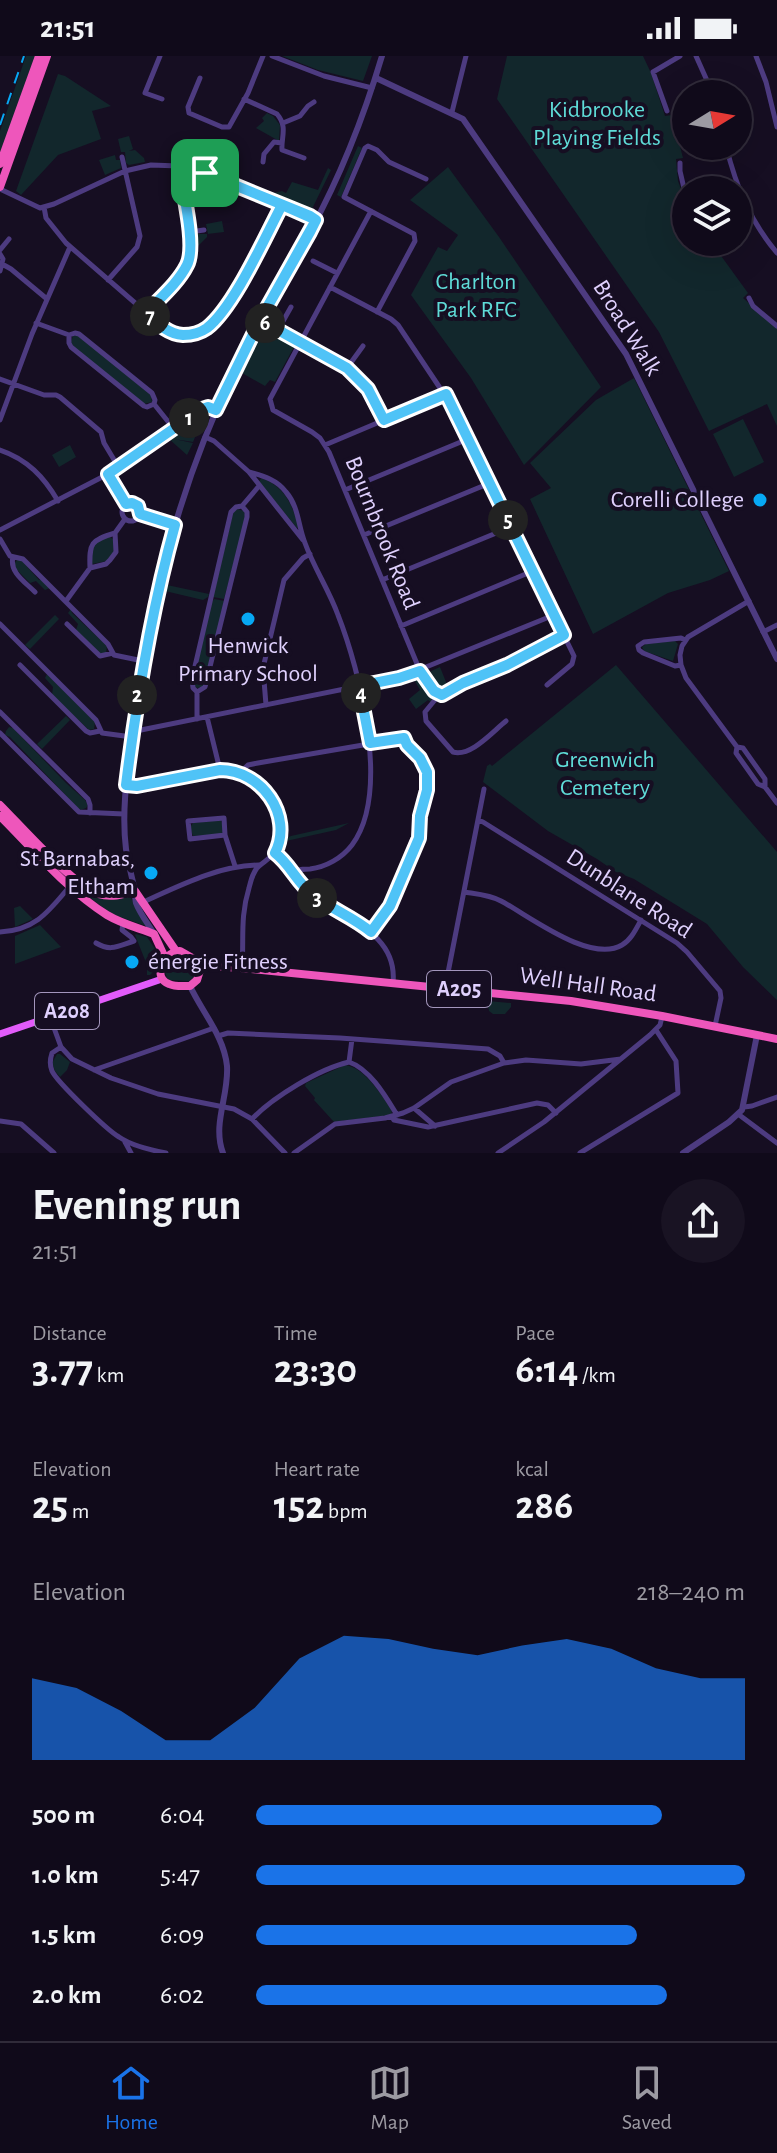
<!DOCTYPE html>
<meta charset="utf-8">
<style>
:root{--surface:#100a1a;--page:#191323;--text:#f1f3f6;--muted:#9c9aa2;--line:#302b39;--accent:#1a73e8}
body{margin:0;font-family:"Alegreya Sans",sans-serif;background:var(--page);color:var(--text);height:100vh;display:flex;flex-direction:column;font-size:30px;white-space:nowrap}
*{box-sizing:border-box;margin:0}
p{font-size:26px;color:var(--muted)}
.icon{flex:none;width:44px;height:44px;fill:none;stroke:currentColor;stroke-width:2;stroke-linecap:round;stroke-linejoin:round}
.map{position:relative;height:1097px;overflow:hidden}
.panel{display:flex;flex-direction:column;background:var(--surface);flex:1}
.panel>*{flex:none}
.needle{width:52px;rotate:79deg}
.controls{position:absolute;left:672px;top:24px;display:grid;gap:16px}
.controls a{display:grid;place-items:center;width:80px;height:80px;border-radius:50%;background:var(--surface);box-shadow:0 8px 32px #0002,0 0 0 2px var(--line);font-size:40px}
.pin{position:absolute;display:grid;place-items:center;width:68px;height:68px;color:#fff;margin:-34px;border-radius:16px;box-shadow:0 4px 12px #0006}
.km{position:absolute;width:40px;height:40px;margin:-20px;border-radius:50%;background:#222;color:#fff;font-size:22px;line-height:40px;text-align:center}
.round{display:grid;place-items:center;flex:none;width:84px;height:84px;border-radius:42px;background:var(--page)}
.summary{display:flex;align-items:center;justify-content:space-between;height:136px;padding:0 32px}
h1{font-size:44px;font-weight:700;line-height:60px}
.metrics{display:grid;grid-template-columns:repeat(3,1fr);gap:12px;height:136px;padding:8px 32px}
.metrics div{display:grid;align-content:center}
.metrics b{font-size:40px;font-weight:700}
.metrics small{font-size:22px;font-weight:400}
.metrics p{font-size:22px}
.chart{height:224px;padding:16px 32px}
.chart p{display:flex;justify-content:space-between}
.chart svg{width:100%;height:144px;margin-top:8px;fill:var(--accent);opacity:.7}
ul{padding:0 32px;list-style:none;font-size:26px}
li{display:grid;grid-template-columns:128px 96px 1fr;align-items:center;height:60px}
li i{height:20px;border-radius:10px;background:var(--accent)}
.status{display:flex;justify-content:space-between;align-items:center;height:56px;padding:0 40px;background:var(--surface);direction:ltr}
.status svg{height:22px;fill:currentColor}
.dock{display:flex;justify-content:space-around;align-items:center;height:112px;border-top:2px solid var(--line);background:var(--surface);font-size:22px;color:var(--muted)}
.dock a{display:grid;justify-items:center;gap:4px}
.dock .on{color:var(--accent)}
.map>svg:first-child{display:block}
.green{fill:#12272c}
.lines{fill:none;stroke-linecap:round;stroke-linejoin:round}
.minor{stroke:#4d3b80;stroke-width:5}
.tertiary{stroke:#4d3b80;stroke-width:6}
.primary{stroke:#e25bfa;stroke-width:7}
.trunk{stroke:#ee56bb;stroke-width:8}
.rail{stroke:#07a8f4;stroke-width:2;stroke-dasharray:12 10;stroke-linecap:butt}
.route-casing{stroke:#fff;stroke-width:16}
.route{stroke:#4fc3f7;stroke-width:10}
.poi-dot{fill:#07a8f4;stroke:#160e22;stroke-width:3}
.labels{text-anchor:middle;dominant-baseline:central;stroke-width:8;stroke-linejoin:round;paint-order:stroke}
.shield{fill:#160e22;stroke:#a396bc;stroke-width:2}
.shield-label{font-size:22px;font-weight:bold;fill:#e0d1fe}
.park-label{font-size:24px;fill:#5fdcd8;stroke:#160e22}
.street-label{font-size:24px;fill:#e0d1fe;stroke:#160e22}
.poi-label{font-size:24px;fill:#e0d1fe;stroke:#160e22;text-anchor:end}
</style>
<div class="status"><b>21:51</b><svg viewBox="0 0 49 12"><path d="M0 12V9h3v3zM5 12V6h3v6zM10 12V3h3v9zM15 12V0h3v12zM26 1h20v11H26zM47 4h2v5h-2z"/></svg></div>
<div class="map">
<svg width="777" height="1097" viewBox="0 0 777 1097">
<rect width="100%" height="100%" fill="#160e22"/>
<path class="green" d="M26 0H35L0 98V75Z
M282 0H372L363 25 318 14Z
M507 0H643L651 17 665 60 672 59 683 102 676 103 678 125 686 146V186H704L713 200 719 197 748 237 743 242 777 272V370L767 348 709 375 659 276 497 43Z
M58 18 65 20 111 50 92 55 101 83 58 99 21 139 16 135Z
M267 57 273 60 280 69 279 85 256 72 264 65 262 62Z
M129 80 133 93 129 95 135 94 144 102 145 106 129 109 126 107 125 96H121L118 83Z
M358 90 362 92 341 141 337 139Z
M115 99 116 104H120L121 112 105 119 99 104Z
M448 111 499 181 601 331 524 409 471 322 411 239 438 191 447 195 458 179 410 144Z
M328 112 331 114 311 155 272 140 273 137 282 135 286 137 292 126 318 134Z
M222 165 224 176 207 178V181L199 189H195L194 182 196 178H208L206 168Z
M264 275 274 276 295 289 275 326 270 324 265 330 242 317Z
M73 279 79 280 151 339 152 346 144 348 72 289 71 287Z
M634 322 729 515 710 524 668 537 593 578 530 443 551 432 530 407 596 344Z
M200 361 203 362 193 386 174 383 193 387 187 399 169 383Z
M743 363 764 406 734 421 713 378Z
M70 389 76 401 59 411 52 399Z
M261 422C285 430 292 449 299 471L297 472 259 426Z
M237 453 244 455 246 461 224 543 213 541 233 457Z
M110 481 113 483 114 496 107 505 92 508 91 494 98 484Z
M17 504H21L39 524H42L50 532 45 534 36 525 30 527 15 512 14 508Z
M167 529 209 538 208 541 203 544 165 535Z
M214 543 225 545 204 630 198 632 195 631 193 623 212 546Z
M71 553 72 557 107 590 106 597H99L76 574 78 568 68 557Z
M55 559 59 563 30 593 25 589Z
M675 585 678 588 673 605 644 595 642 591 646 588Z
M616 609 777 796V944L743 911 707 868 634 823 616 816 597 803 548 775 483 726 487 710 490 708 492 710Z
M440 611 448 631 444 633H439L429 619V616Z
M47 618 95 666 94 673 89 674 52 639 53 631 45 622Z
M416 621 420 623 429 637 432 635 434 639 431 646 428 644 416 653 409 643 420 634 413 622Z
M66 660 70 664 42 693 37 688Z
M9 671 13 672 66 727 85 744 88 749 86 752 81 754 78 752 10 681 5 679 6 675Z
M221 764 224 775 222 778 193 780 190 771 193 767Z
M349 767 336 774 286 785 285 783 291 780Z
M84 834 130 840 146 870 112 858 82 836Z
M20 850 33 863 15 871 14 852Z
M40 869 61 891 15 908V880Z
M136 878 147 881 158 897 154 915 150 919H147V909L135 879Z
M176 899 195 910 196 918 190 925 170 924 167 922 165 916 171 902Z
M487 945 511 947V951L505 958H493L489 955Z
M57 998H60L70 1006 67 1014 60 1021 55 1015 52 1007Z
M345 1009C364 1011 382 1039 392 1055L391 1059 334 1066 314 1044 315 1042 305 1030 306 1027Z"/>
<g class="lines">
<path class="minor" d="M160 0 145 37 162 43
M272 0 324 20 372 32
M696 0 713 38
M756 0 766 26 777 71
M200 22 188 51 189 57 222 71H229L248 37 263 0
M244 43 277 58C288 71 281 81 282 94L304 102
M667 55 653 16 680 0
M452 56 466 0
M283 67 300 60 308 50 314 46
M726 90C736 130 750 165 777 197
M263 106 264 98 274 86 282 87
M680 107V115L686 141
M0 133 40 152 54 148 125 115 151 109 179 110 205 117 316 164
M44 151 46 162 66 187 164 272C175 279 188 281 200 276 230 262 266 179 282 149
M371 155 270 343 273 354 312 376 320 382 329 396 420 615 439 639
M189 176 204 174
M706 186 713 194
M0 194 9 183
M0 198 3 203 0 215
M313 205 337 217
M2 208 11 213 47 243
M108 224 137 191 140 180 122 101
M330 231 391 263 398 269 452 350 574 600 572 608 547 629
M749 242 753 250 777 270
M377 256 415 185 414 178 344 141 365 92 368 90 377 94 389 106 426 123
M146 257C160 242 178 227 187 209 197 190 182 133 179 110
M260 264 347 312 368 333 384 364
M36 267 69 279 75 277 79 278 152 337 155 344 154 348 174 373
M278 274 291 251
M69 279V287L71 291 144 350 147 351 154 348
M347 312 363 290
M0 323 44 339H56L60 341 101 376 104 387 119 412
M0 364 32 278 70 191
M205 381 214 385 249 416 303 484
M325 389 446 338
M0 394C27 403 44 421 58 445
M249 416C264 420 277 424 286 436 299 451 298 470 305 487 314 512 329 534 338 559 360 615 391 737 352 789 342 802 326 811 310 813 303 813 299 813 293 816L275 797
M108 418 126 448
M345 434 468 383
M122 456a9 9 0 1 1 18 0a9 9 0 1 1-18 0Z
M242 450 247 456V461L205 631 197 636 193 632 192 623 231 456 236 451Z
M242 450 259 430
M140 458 175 469
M0 474 108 418 202 353 208 351 216 354
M364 479 490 427
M0 483 10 500 23 503 108 588 114 599 143 605
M13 501C9 516 25 526 35 536
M90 512C89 487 91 484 115 477
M382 524 511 471
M66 545 90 512 106 508 110 504 116 496 115 477 125 463
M749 545 688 581 682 590 680 599 681 609 686 622 737 691 736 697 758 728 765 731 777 747
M0 568 96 664 102 677 132 681
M67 568 100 600 113 597
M401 570 533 515
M763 576 777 569
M20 609 86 675 90 677 100 675
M681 609 675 610 643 597 639 594 638 590 644 586 681 582 685 584
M197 636V663
M266 649 263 612 284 524 303 502 310 498
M0 656 88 743 90 749V757
M207 661 220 714
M506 665C492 676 471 701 453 696L426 665 425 656 439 639 507 609 564 579
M133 674H141L399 622 554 559
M0 677 79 756 124 758
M737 691 743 692 765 723V731
M240 717C267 729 291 762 277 792 273 801 266 804 259 810 253 815 251 824 249 832 240 861 244 883 242 911
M126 729 137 730 220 714 240 717 248 709 258 707 404 682C410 696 424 702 427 718 429 731 424 743 421 756 419 766 421 777 418 787 410 812 389 857 371 876
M478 764 483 766 677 887 687 896 720 935 721 942 715 970
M225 779 190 783 188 765 224 762 225 779 235 810
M293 816C299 824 305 833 313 839 344 863 398 877 393 927
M464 836C476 838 490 839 501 845 528 859 590 908 622 889 631 884 636 873 641 864
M143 846C181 829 217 810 259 809
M0 876C36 874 49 855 70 830
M96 887C111 896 118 890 134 885L131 881 122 874 123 867
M445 932 484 733
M50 961 61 991 72 1003 111 1022 158 1038 234 1053 252 1063 285 1097
M218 980 228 977 340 982 488 993 500 1000 504 1007
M61 991 52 997C50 1003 49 1008 52 1015 57 1026 107 1074 119 1081 132 1090 150 1094 166 1097
M349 1006 352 983
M94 1014 214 972
M744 1051 752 1050 777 1041
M414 1052 435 1070
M738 1058 777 1087
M392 1061 394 1064 428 1071 537 1047 548 1049 556 1057
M252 1063C273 1041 319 1013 349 1006 370 1013 386 1041 397 1059
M0 1065 21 1068 54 1097
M125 1086 131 1097
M294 1097 335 1068 385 1062 403 1057 414 1052 451 1026 504 1007 526 1004 581 1008 621 1003
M498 1097 544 1066 650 979 660 969 662 961
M580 1097 678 1037 676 1005 656 974"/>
<path class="tertiary" d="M376 22 463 63 626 298 777 603
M154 878C149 869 140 858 136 847 135 843 135 839 135 835 132 821 128 807 126 793 121 753 128 713 133 672 149 550 179 429 233 318 257 268 285 222 311 174 341 119 364 60 382 0
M190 930C202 956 224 980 227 1010 229 1040 212 1068 223 1097
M683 1097 729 1066 742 1054 757 979"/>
<path class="primary" d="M0 978 162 923"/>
<path class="trunk" d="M0 108 39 0
M0 131 47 0
M0 749C20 769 74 830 98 838 111 842 122 839 135 835L176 895
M0 760C34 794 67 834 107 859 122 868 139 872 154 878L165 902
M180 895 194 903 201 911 197 924 190 930C184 930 175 931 169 928 153 922 161 897 180 895Z
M201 911 212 910 241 912 571 945 662 960 777 983"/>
<path class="rail" d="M0 69 24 0"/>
</g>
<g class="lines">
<g class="route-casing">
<path id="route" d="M205 117 310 160 316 164 310 176 260 264 216 354 208 351 202 353 108 418 126 448 132 447 138 450 140 458 175 469C151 555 137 641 126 729L137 730 220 714C261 714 294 759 275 797 290 808 297 827 313 839 331 853 353 861 371 876L390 850 419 782 420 760 427 734V716L420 702 407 689 404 682 370 687 359 630 399 622 420 615 434 635 442 639 463 627 507 609 564 579 446 338 384 364 368 333 347 312 260 264 316 164 282 149C265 181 234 251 207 272 200 277 192 279 183 279 168 278 157 267 146 257 160 242 178 227 187 209 197 190 182 133 179 110L205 117"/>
</g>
<use href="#route" class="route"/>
</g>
<g class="poi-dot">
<circle cx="760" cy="444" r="8"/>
<circle cx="248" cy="563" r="8"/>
<circle cx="151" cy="817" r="8"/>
<circle cx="132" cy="906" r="8"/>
</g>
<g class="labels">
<g class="shield">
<rect x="427" y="915" width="64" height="36" rx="6"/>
<rect x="35" y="937" width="64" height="36" rx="6"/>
</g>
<g class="shield-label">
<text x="459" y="933">A205</text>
<text x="67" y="955">A208</text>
</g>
<g class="park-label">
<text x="597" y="54">Kidbrooke<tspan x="597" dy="28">Playing Fields</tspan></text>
<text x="476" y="226">Charlton<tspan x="476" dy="28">Park RFC</tspan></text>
<text x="605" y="704">Greenwich<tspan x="605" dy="28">Cemetery</tspan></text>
</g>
<g class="street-label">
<text transform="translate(627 272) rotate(58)">Broad Walk</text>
<text transform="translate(382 477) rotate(68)">Bournbrook Road</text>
<text transform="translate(629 838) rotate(33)">Dunblane Road</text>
<text transform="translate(588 929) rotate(8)">Well Hall Road</text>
</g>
<g class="poi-label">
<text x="744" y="444">Corelli College</text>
<text x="248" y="590" text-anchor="middle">Henwick<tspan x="248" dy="28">Primary School</tspan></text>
<text x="135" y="803">St Barnabas,<tspan x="135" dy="28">Eltham</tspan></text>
<text x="148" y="906" text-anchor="start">énergie Fitness</text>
</g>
</g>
</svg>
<div class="controls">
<a><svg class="needle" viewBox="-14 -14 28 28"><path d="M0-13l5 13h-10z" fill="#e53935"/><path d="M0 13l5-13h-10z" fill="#9c9aa2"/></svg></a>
<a><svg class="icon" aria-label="layers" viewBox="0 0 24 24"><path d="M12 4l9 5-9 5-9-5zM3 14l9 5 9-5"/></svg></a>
</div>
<div class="pin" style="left:205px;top:117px;background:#1e9e55"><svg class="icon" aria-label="arrive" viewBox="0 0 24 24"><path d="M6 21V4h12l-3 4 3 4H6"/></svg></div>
<b class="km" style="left:189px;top:362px">1</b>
<b class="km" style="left:137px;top:639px">2</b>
<b class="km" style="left:317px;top:842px">3</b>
<b class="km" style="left:361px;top:637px">4</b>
<b class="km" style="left:508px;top:464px">5</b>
<b class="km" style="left:265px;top:267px">6</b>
<b class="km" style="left:150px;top:260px">7</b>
</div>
<section class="panel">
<div class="summary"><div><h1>Evening run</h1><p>21:51</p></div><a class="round"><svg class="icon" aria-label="share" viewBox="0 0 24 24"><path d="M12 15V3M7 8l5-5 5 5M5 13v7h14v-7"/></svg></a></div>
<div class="metrics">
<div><p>Distance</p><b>3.77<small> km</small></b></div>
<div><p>Time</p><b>23:30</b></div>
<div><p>Pace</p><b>6:14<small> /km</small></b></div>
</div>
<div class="metrics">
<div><p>Elevation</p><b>25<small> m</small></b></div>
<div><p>Heart rate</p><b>152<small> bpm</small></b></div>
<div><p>kcal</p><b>286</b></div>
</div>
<div class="chart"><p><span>Elevation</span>218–240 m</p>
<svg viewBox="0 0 160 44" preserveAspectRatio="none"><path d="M0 44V19L10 22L20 29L30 38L40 38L50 28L60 13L70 6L80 7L90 10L100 12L110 9L120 7L130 10L140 16L150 19L160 19V44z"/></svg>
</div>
<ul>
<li><b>500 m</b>6:04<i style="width:83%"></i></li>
<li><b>1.0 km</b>5:47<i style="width:100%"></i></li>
<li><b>1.5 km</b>6:09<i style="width:78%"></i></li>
<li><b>2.0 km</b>6:02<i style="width:84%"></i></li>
</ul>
</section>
<nav class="dock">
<a class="on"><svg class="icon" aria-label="home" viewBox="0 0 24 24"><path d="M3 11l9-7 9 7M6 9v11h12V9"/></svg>Home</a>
<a><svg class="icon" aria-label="map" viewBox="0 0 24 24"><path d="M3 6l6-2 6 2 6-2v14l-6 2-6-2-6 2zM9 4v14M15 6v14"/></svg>Map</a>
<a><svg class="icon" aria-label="saved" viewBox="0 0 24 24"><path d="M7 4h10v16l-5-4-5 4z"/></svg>Saved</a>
</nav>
